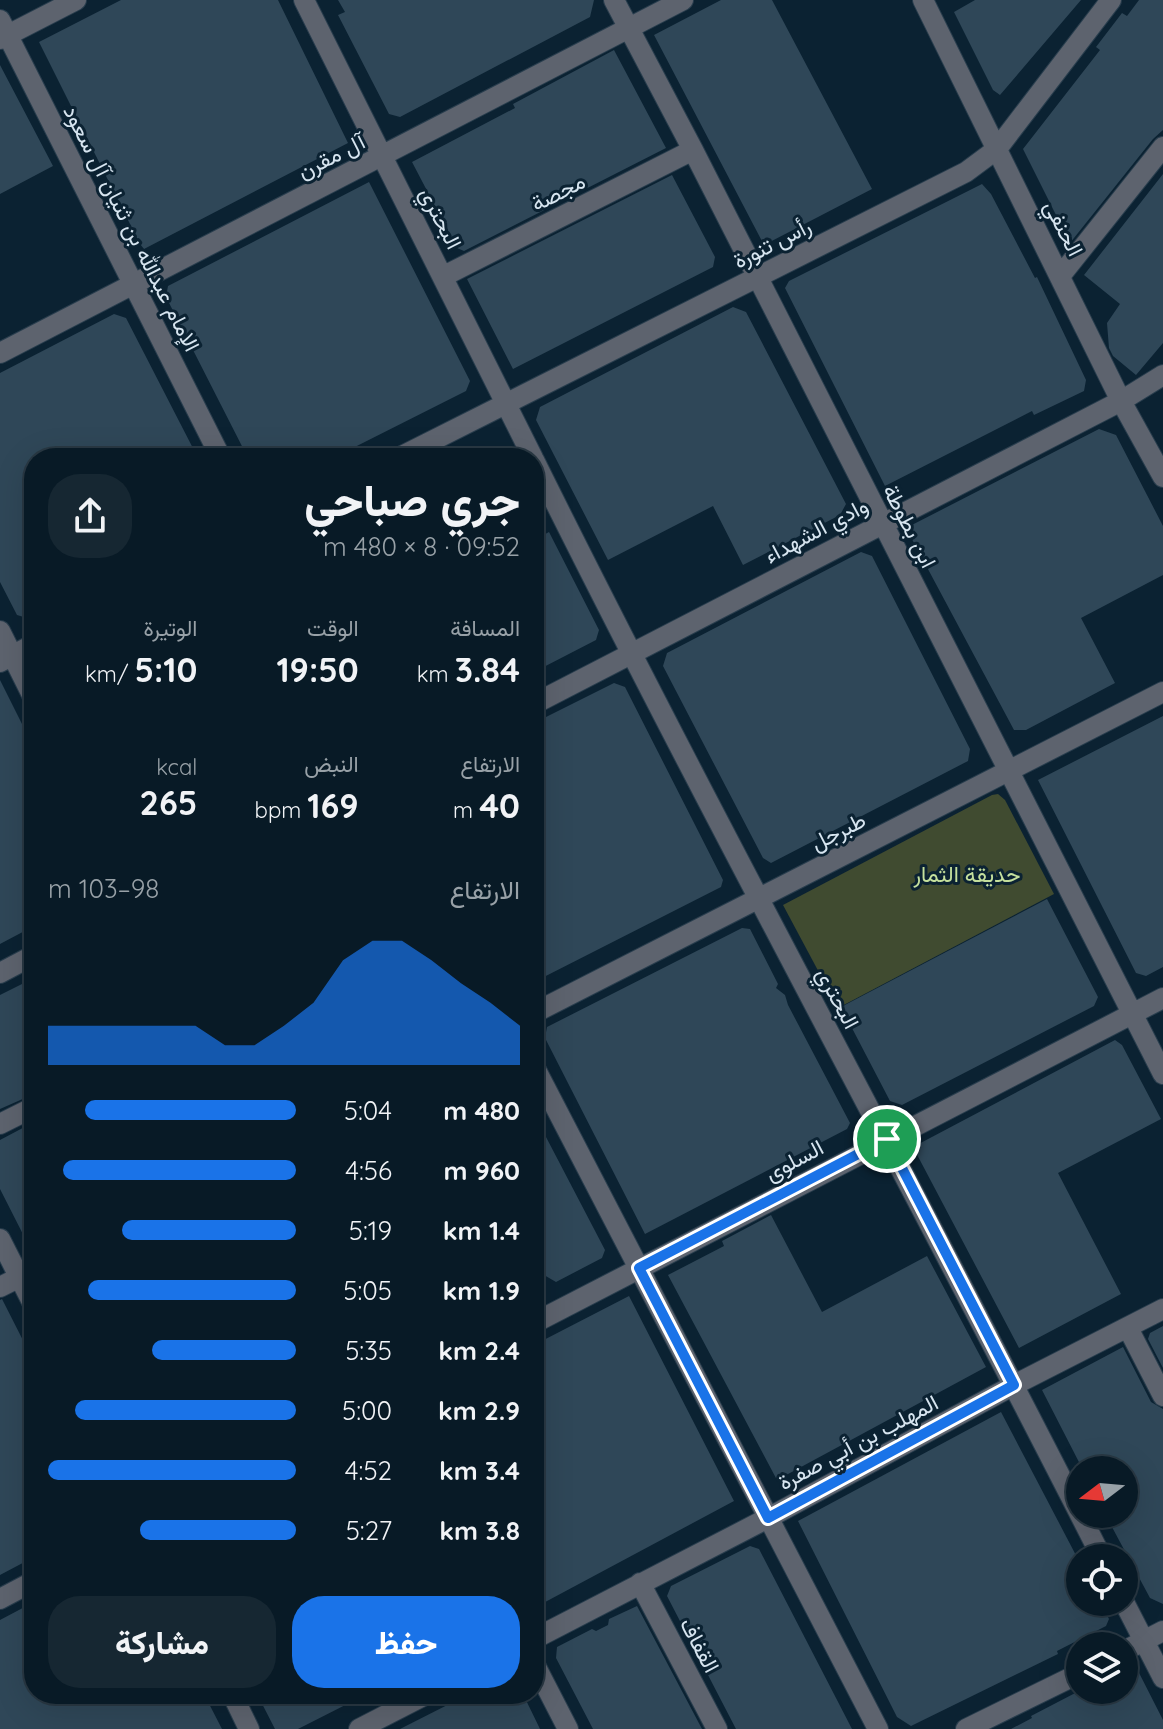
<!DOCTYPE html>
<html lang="ar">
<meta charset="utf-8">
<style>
:root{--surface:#081a26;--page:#162732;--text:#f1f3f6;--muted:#98a1a7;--line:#293843;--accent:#1a73e8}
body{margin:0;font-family:Quicksand,Vazirmatn,sans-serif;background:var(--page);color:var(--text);direction:rtl;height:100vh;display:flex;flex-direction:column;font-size:30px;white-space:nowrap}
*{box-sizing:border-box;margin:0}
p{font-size:26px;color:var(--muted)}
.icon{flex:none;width:44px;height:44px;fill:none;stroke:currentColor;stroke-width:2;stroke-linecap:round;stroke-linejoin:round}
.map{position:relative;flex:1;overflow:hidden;direction:ltr}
.sheet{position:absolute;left:24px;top:448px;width:520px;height:1256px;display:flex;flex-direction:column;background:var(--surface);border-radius:32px;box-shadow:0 8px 32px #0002,0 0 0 2px var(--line);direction:rtl}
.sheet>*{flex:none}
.needle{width:52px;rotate:254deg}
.fabs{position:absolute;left:1066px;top:1456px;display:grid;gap:16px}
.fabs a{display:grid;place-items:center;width:72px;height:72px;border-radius:50%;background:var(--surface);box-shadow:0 8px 32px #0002,0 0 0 2px var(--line);font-size:40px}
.pin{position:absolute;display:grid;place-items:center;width:68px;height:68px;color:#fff;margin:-34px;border:4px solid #fff;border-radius:50%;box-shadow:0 2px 8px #0007}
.round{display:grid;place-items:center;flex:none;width:84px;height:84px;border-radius:32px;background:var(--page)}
.summary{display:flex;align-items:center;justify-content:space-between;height:136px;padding:0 24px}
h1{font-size:44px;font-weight:800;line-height:60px}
.metrics{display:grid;grid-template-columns:repeat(3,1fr);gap:12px;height:136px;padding:8px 24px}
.metrics div{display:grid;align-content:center}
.metrics b{font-size:34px;font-weight:800}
.metrics small{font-size:22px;font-weight:400}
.metrics p{font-size:22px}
.chart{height:224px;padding:16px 24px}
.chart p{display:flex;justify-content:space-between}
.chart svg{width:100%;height:144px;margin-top:8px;fill:var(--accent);opacity:.7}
.action{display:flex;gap:16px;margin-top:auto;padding:16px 24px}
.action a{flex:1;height:92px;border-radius:32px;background:var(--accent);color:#fff;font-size:32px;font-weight:800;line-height:92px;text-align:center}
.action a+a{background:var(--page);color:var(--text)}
ul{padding:0 24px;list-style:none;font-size:26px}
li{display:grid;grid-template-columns:128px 96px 1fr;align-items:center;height:60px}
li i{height:20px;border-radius:10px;background:var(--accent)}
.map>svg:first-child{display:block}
.green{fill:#404b30}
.building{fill:#2f4758}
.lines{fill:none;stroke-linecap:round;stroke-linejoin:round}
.minor-casing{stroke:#283d4d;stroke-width:22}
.minor{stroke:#5d636e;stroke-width:20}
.route-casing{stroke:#fff;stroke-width:16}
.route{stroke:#1a73e8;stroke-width:10}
.labels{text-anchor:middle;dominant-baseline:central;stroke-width:6;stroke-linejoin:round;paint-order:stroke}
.street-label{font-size:22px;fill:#d7e5f0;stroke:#0b2232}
.park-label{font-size:22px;fill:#c5e09d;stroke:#0b2232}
</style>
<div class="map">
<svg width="1163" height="1729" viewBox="0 0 1163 1729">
<rect width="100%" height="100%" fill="#0b2232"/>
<path class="green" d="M998 794 1005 800 1054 894 838 1008 783 905 992 795Z"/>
<path class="building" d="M121 0H278L348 143 144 249 140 244 39 42Z
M338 0H594L590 17 400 117 389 114 338 15 345 12Z
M721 0H772L872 189 764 245 654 35Z
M975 0H1081L1000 95 993 90 954 12Z
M1139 0H1163V130L1153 139 1070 243 1023 149 1100 50 1096 47 1122 13 1127 16Z
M614 50 666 148 464 251 457 248 412 162 515 108 513 104Z
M0 65 53 166 0 194Z
M1163 174V343L1136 375 1113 356 1109 348 1107 323 1120 304 1084 275Z
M672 175 715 257 713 267 513 369 467 279Z
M369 182 470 381 466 391 333 458H248L166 297 168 286Z
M982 184 991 194 1035 278 1037 277 1086 380 1084 391 1034 415 1032 411 885 486 785 288 789 281Z
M733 307 746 312 846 504 840 515 743 565 713 506 608 560 536 420 540 407Z
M114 314 126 318 198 458H34V614L27 618 17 615 0 582V373Z
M1099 429 1116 435 1163 526V575L1081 618 1115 683 1026 730H1014L906 528Z
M549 532 599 630 596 640 534 672V540Z
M861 552 872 556 970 749 968 761 771 863 763 858 663 666 667 653Z
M0 680 34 748V926L0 944Z
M614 683 625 687 723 880 721 887 534 982V723Z
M1163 716V967L1146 976 1136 973 1038 780Z
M1047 899 1098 997 1094 1006 902 1105 890 1101 841 1007Z
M742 928 750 929 778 984 776 988 785 995 788 1005 850 1123 847 1129 645 1234 545 1038 547 1027Z
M34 978V1094L0 1109V995Z
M1115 1040 1122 1045 1161 1119 1058 1173 1121 1294 1019 1348 913 1147Z
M534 1114 605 1250 602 1258 556 1282 544 1275 534 1298Z
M34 1122V1256L0 1189V1140Z
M771 1215 822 1312 927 1256 986 1367 777 1480 668 1275 724 1246 722 1241Z
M629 1296 734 1501 534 1608V1345Z
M2 1299 34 1362V1557L0 1575V1300Z
M1163 1326V1368L1148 1339 1150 1333Z
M1123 1347 1151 1402 1163 1409V1604L1150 1598 1105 1514H1124V1470H1083L1042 1390Z
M1001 1412 1080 1563V1602H1100L1109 1619 1106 1626 1057 1651 1058 1654 911 1726 897 1717 798 1521Z
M750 1546 759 1549 852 1729H736L667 1596 671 1586Z
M34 1602V1694H204L222 1729H0V1620Z
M637 1606 702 1729H593L556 1658 557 1647 592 1629 596 1631 608 1625 609 1619Z
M1134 1663 1163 1720V1729H1011L1032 1718 1031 1716 1081 1690H1124V1668Z
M257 1694H367L298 1729H275Z
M469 1694H523L540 1729H400Z"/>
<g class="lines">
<g class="minor-casing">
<path id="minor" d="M304 0 533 458
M614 0 693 150 1163 1074
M923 0 1121 401 1163 477
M0 20 221 458
M0 39 76 0
M1061 275 1163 147
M444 276 693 150
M0 353 683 0
M398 458 966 172 997 149 1111 0
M534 460C717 829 916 1190 1102 1558
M0 631 34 699
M0 662 34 644
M534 704 1121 401 1163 375
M0 973 34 955
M534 1013 1163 692
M534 1066 878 1729
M0 1124 34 1107
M0 1239 34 1306
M0 1287 34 1270
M534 1323 1163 998
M1128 1328 1163 1396
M640 1583 717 1729
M0 1599 34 1581
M1124 1602 1163 1678
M534 1639 768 1518 1014 1385 1163 1309
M1124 1651 1163 1631
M534 1663 568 1729
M232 1694 249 1729
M359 1729 427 1694
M966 1729 1080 1673"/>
</g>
<use href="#minor" class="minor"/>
</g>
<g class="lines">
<g class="route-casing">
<path id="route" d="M887 1139 1014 1385 768 1518 639 1268Z"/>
</g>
<use href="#route" class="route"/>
</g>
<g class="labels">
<g class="street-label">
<text transform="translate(331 156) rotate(-27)">آل مقرن</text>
<text transform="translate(558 192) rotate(-27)">مجصة</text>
<text transform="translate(441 218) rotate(63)">البحتري</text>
<text transform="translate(132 228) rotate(63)">الإمام عبدالله بن ثنيان آل سعود</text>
<text transform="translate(1064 228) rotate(63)">الحنفي</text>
<text transform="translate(772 243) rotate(-27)">رأس تنورة</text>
<text transform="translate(910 526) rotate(63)">ابن بطوطة</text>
<text transform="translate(816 530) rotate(-28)">وادي الشهداء</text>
<text transform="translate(838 831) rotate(-27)">طبرجل</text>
<text transform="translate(838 998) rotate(62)">البحتري</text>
<text transform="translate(794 1160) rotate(-28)">السلوى</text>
<text transform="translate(858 1442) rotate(-28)">المهلب بن أبي صفرة</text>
<text transform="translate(700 1645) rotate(62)">القفاف</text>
</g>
<g class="park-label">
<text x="967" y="874">حديقة الثمار</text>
</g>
</g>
</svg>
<div class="fabs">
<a><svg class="needle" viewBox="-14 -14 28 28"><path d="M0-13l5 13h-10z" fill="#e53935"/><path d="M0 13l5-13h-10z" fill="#98a1a7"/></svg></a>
<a><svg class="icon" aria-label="locate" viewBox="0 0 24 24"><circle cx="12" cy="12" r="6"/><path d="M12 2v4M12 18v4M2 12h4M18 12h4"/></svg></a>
<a><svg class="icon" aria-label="layers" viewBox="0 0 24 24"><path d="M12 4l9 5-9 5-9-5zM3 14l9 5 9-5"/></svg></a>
</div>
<div class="pin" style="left:887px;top:1139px;background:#1e9e55"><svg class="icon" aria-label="arrive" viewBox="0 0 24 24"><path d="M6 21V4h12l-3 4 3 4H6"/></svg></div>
<section class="sheet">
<div class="summary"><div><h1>جري صباحي</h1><p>09:52 · 8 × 480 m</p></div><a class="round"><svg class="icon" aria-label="share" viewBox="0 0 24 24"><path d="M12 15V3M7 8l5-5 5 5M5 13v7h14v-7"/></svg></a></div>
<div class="metrics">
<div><p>المسافة</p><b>3.84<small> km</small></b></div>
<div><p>الوقت</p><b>19:50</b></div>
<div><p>الوتيرة</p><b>5:10<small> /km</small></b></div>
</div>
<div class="metrics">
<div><p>الارتفاع</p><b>40<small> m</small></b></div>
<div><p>النبض</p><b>169<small> bpm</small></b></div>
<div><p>kcal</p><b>265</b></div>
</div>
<div class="chart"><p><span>الارتفاع</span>98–103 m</p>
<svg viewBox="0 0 160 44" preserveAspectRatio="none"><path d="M0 44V32L10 32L20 32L30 32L40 32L50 32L60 38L70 38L80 32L90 25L100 12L110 6L120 6L130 12L140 19L150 25L160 32V44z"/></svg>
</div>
<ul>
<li><b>480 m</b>5:04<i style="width:85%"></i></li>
<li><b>960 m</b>4:56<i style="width:94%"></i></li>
<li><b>1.4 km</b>5:19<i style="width:70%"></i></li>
<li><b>1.9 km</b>5:05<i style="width:84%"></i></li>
<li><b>2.4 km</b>5:35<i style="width:58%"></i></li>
<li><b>2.9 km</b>5:00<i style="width:89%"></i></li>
<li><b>3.4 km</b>4:52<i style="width:100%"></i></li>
<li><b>3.8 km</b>5:27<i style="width:63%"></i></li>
</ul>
<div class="action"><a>حفظ</a><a>مشاركة</a></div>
</section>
</div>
